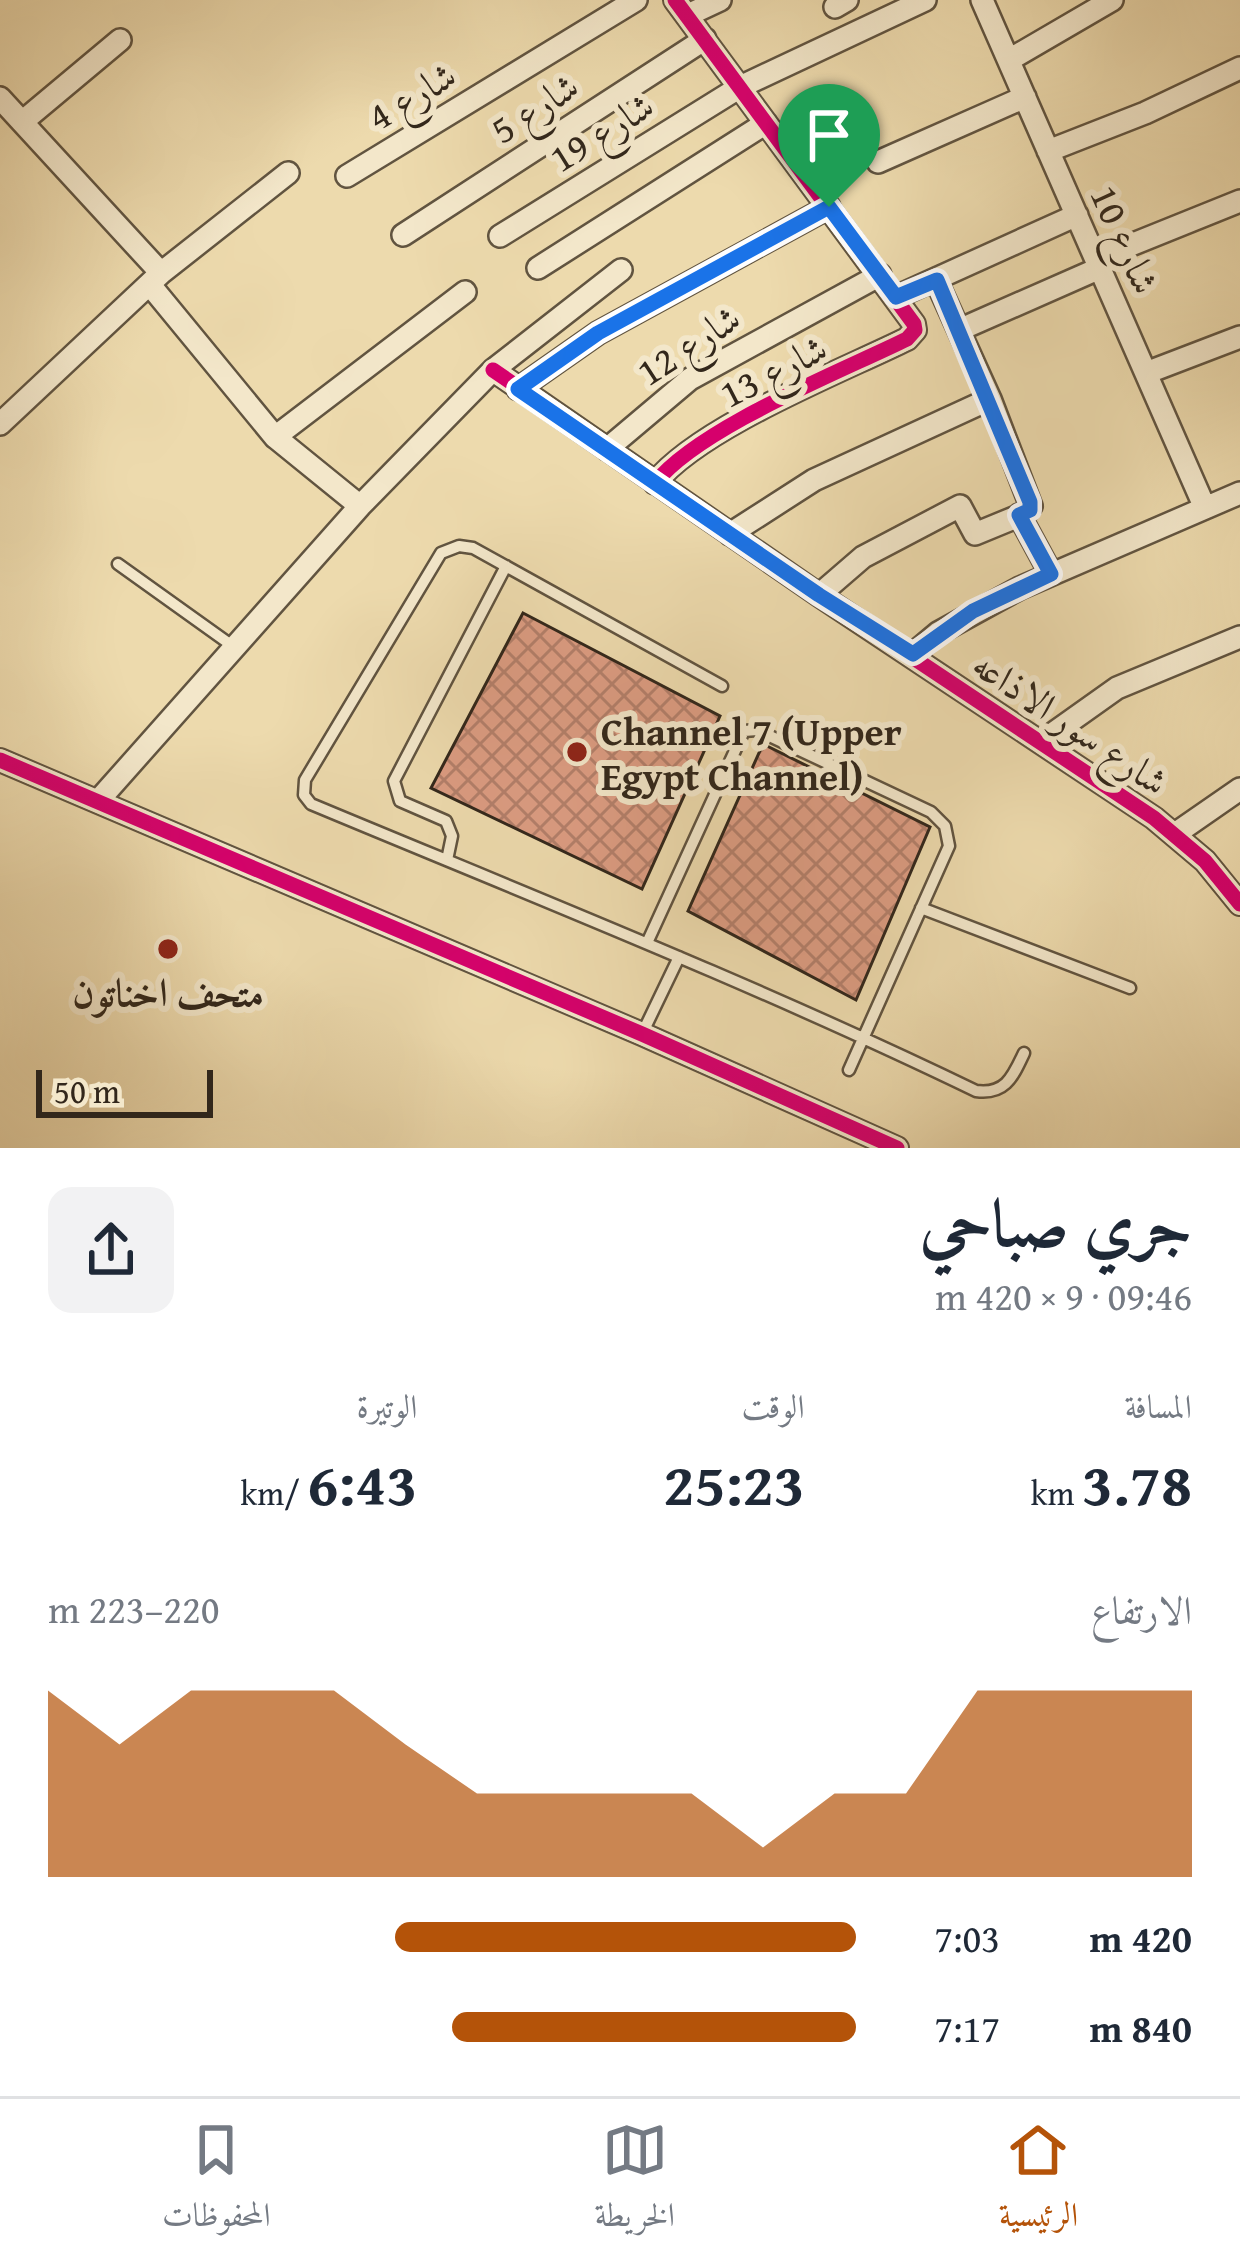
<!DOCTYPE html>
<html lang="ar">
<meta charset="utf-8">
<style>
:root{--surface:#fff;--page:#f2f2f3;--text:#1f2937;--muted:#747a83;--line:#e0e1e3;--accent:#b45309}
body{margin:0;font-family:"Gentium Book Plus",Amiri,serif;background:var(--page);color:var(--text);direction:rtl;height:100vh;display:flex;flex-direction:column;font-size:45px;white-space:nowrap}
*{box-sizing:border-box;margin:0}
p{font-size:39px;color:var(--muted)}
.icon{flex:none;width:66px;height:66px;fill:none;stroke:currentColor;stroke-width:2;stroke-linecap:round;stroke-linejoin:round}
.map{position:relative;height:1148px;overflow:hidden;direction:ltr}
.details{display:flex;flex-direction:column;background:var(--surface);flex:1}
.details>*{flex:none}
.scale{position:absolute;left:36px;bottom:30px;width:177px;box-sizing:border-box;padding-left:12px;border:6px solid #32271b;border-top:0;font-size:33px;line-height:42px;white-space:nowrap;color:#32271b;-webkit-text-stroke:9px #f3e7ca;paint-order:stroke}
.pin{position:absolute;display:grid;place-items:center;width:102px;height:102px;color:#fff;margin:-123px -51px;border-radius:50% 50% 50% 0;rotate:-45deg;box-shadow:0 0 12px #0007}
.pin .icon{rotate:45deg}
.round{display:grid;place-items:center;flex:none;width:126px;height:126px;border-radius:24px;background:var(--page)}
.headline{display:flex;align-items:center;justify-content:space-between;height:204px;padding:0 48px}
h1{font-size:66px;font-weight:700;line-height:90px}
.metrics{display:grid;grid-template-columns:repeat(3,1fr);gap:18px;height:204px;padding:12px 48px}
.metrics div{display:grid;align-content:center}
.metrics b{font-size:60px;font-weight:700}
.metrics small{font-size:33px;font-weight:400}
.metrics p{font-size:33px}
.chart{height:336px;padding:24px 48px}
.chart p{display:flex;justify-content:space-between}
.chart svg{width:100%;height:216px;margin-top:12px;fill:var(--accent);opacity:.7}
ul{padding:0 48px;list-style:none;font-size:39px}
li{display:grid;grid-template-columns:192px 144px 1fr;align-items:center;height:90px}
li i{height:30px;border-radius:15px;background:var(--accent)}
.menu{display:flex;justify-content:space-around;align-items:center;height:168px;border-top:3px solid var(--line);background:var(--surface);font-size:33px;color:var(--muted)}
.menu a{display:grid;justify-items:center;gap:6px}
.menu .selected{color:var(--accent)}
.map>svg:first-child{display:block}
.building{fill:url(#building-cross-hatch);stroke:#32271b;stroke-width:3}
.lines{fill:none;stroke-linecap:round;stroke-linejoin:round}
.lane-casing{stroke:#615440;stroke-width:15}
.street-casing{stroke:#615440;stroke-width:26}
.lane{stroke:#f3e7ca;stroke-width:10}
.street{stroke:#f3e7ca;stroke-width:21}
.cycleway-casing{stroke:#f3e7ca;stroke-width:22}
.cycleway{stroke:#d6006c;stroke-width:15}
.route-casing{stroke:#fff;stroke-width:24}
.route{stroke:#1a73e8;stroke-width:15}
.poi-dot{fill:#8f2418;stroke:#f3e7ca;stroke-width:4.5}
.labels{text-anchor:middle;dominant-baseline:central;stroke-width:12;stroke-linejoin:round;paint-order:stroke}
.street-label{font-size:39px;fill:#32271b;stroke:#f3e7ca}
.poi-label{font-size:39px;font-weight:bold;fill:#32271b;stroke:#f3e7ca;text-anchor:start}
</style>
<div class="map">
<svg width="1240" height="1148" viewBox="0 0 1240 1148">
<defs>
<pattern id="building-cross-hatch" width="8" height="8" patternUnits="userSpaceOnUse" patternTransform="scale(3)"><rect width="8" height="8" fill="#dc9c82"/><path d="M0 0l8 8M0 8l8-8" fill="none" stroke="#b37f6a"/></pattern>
</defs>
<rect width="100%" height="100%" fill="#eddaad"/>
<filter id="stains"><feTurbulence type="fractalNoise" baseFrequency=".00167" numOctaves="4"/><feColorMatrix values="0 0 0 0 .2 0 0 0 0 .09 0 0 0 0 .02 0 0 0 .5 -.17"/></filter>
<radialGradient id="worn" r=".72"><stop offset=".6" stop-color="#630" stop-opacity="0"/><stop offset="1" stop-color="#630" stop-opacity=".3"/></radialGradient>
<path class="building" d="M523 613 720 716 642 889 431 788Z
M763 744 930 827 856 1000 688 911Z"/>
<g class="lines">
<g class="lane-casing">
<path id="lane" d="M118 564 234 647
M722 686 473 548 459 546 441 553 305 780 304 795 311 804C534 897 759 986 976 1091 1006 1095 1013 1076 1024 1053
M447 860 452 836 446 821 400 801 394 781 506 566
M921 908 1130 988
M647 943 744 731 757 730 931 812 945 826 949 846 849 1070
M642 1034 679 957"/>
</g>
<g class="street-casing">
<path id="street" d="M982 0 1205 508
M835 7 847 0
M688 15 720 0
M1009 60 1112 0
M0 98 161 273
M22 122 120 40
M1048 151 1145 113 1240 68
M878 162 1025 97
M347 176 636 0
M403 235 705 39
M500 236 740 87 925 0
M1096 259 1240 201
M538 268 766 123
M150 285 275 437 360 506
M896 297 1077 215
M959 330 1100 268
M493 370 819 595 1154 818 1205 861 1240 904
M1146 373 1240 337
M518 389 598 333 829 207
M0 424 161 273 288 173
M275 437 465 292
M607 449 690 379 880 275
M655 483C700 427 840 372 907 339L915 330 914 324 675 0
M1019 515 1051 574
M730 534 814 480 990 399
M819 595 863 557 960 506 975 534 1026 513 1031 506 990 399 936 280
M913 654 938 633 1020 588 1240 493
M1041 742 1117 688 1240 637
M0 760 642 1034 897 1148
M98 801 360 506 493 370 621 270
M1175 834 1240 789"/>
</g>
<use href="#lane" class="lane"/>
<use href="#street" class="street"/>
<g class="cycleway-casing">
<path id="cycleway" d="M493 370 819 595 1154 818 1205 861 1240 904
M655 483C700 427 840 372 907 339L915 330 914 324 675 0
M0 760 642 1034 897 1148"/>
</g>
<use href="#cycleway" class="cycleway"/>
</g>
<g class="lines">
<g class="route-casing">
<path id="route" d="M829 207 896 297 937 280 1030 502V510L1019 515 1051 574 973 611 913 654 819 595 518 389 598 333Z"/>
</g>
<use href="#route" class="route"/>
</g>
<g class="poi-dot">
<circle cx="577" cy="752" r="12"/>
<circle cx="168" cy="949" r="12"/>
</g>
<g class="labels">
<g class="street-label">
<text transform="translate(411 95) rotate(-31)">شارع 4</text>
<text transform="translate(534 107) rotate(-33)">شارع 5</text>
<text transform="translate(601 131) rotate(-32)">شارع 19</text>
<text transform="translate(1126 239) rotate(66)">شارع 10</text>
<text transform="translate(688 344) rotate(-33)">شارع 12</text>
<text transform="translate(773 370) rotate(-27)">شارع 13</text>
<text transform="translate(1071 722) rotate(34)">شارع سور الاذاعه</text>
</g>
<g class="poi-label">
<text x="601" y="730">Channel 7 (Upper<tspan x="601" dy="45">Egypt Channel)</tspan></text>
<text x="168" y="991" text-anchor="middle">متحف اخناتون</text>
</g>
</g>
<rect width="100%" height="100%" filter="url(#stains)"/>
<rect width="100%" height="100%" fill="url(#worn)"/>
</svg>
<div class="scale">50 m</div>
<div class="pin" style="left:829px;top:207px;background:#1e9e55"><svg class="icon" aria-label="arrive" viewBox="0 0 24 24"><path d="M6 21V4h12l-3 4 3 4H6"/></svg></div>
</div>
<section class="details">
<div class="headline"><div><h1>جري صباحي</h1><p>09:46 · 9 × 420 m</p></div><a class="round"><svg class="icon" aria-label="share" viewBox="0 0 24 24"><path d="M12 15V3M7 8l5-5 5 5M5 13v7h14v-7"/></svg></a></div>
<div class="metrics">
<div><p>المسافة</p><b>3.78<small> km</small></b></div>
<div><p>الوقت</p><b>25:23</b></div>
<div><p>الوتيرة</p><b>6:43<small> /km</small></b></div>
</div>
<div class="chart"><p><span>الارتفاع</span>220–223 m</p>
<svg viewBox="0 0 160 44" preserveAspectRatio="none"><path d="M0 44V6L10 17L20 6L30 6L40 6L50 17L60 27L70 27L80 27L90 27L100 38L110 27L120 27L130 6L140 6L150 6L160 6V44z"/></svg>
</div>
<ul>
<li><b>420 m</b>7:03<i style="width:57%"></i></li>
<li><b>840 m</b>7:17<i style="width:50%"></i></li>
</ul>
</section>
<nav class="menu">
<a class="selected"><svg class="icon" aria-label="home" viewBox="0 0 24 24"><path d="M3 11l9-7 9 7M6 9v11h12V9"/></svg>الرئيسية</a>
<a><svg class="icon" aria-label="map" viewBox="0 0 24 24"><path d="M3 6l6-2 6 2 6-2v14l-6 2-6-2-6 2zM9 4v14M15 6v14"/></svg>الخريطة</a>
<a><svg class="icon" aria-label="saved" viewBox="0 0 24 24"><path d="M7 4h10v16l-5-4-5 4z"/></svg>المحفوظات</a>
</nav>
